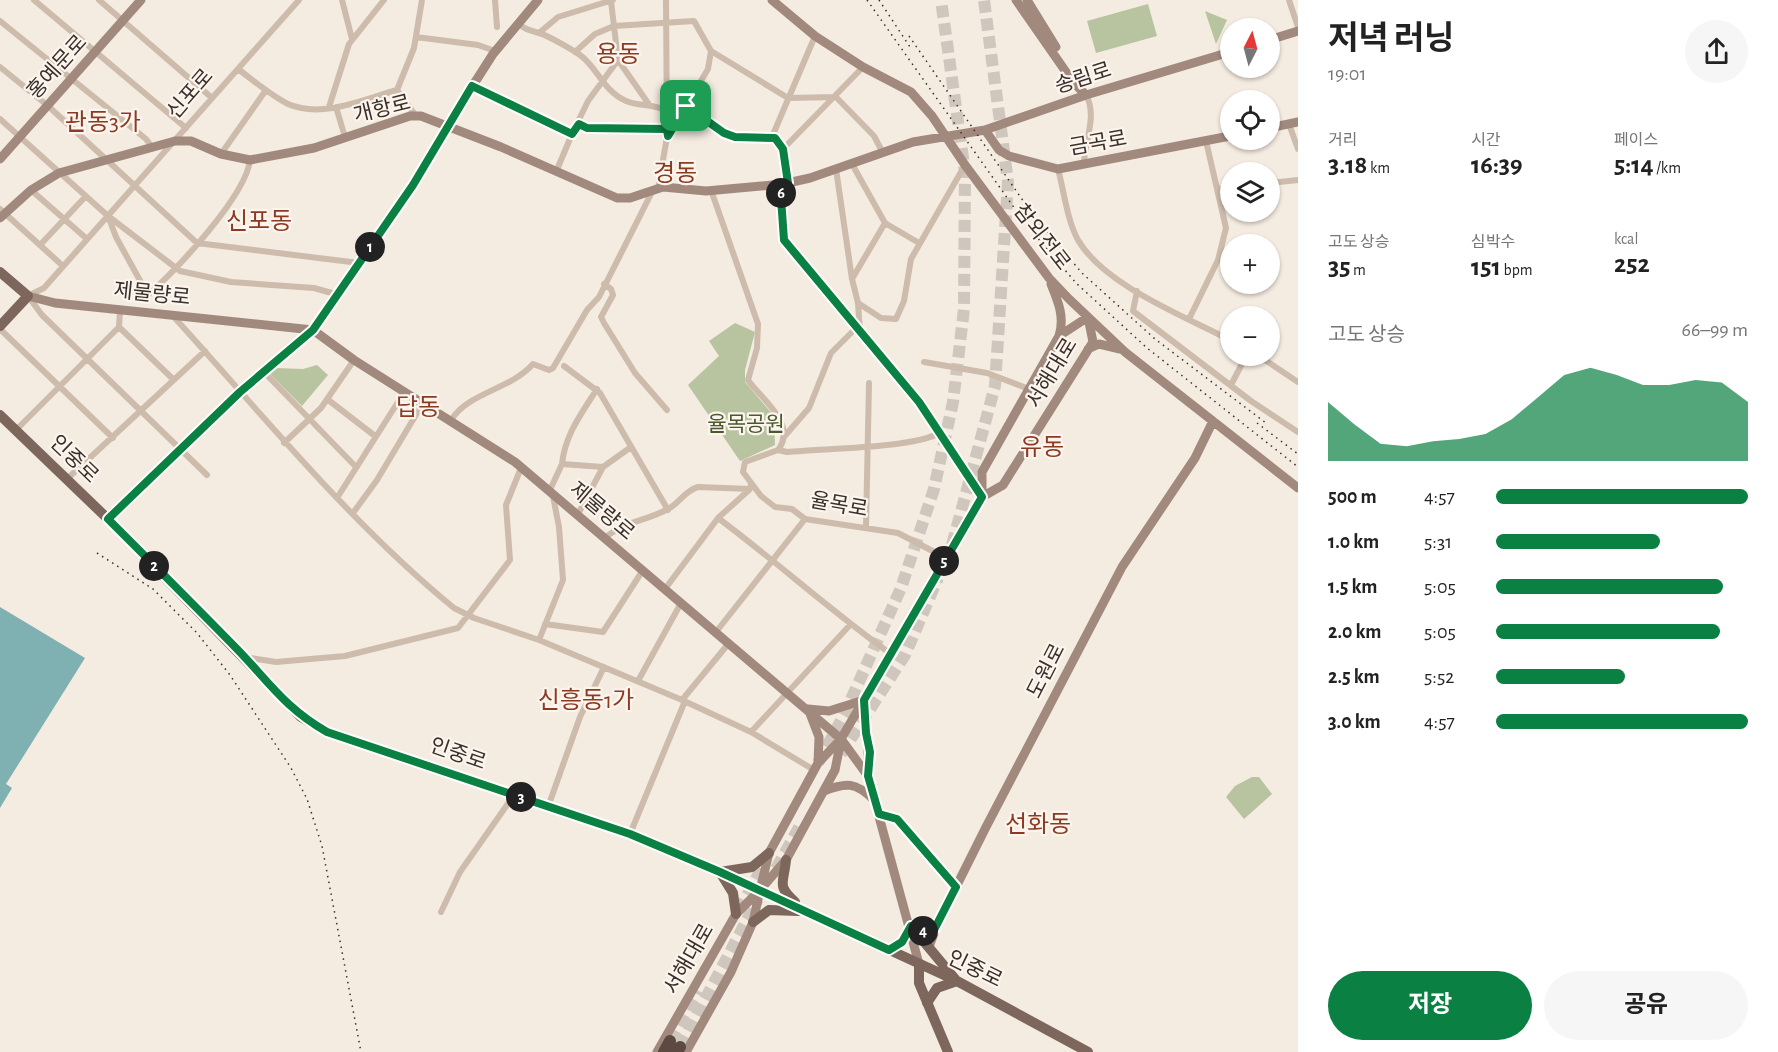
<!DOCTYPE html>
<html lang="ko">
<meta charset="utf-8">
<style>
:root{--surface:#fff;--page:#f6f6f6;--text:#222;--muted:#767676;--accent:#0b8043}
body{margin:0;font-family:"Alegreya Sans","Noto Sans KR",sans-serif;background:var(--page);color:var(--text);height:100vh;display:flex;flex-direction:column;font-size:22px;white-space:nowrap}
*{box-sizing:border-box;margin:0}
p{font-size:20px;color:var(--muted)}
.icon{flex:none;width:33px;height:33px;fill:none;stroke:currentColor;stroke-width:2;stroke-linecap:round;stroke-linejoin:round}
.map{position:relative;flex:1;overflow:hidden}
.details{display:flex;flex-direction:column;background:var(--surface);width:480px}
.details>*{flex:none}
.needle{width:39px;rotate:6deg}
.tools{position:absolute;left:1220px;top:18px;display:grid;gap:12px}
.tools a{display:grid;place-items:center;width:60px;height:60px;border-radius:50%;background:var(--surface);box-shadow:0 2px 4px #0004;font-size:30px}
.pin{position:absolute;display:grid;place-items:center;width:51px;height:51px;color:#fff;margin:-26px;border-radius:12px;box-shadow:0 3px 9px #0006}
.km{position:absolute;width:30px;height:30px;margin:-15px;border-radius:50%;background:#222;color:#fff;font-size:16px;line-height:30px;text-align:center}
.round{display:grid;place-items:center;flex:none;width:63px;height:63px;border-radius:32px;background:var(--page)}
.head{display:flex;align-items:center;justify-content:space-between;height:102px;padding:0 30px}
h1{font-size:33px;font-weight:700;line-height:45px}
.figures{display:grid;grid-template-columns:repeat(3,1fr);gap:9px;height:102px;padding:6px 30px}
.figures div{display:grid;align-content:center}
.figures b{font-size:26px;font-weight:700}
.figures small{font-size:16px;font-weight:400}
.figures p{font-size:16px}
.chart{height:168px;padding:12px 30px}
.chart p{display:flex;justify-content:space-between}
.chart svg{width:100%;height:108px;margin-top:6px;fill:var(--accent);opacity:.7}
.cta{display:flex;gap:12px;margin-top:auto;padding:12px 30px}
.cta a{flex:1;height:69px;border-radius:36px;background:var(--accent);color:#fff;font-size:24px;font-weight:700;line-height:69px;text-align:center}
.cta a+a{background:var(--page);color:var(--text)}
ul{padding:0 30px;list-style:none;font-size:20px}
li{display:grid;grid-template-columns:96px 72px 1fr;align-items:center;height:45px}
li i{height:15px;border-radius:8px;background:var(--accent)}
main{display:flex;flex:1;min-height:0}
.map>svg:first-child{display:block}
.green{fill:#b8c4a0}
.water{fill:#7fb0b2}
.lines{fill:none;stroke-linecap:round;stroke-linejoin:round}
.highway-tunnel{stroke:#cfc6bd;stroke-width:12;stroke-dasharray:12 6;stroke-linecap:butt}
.street{stroke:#cdbbac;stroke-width:6}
.secondary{stroke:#a18a7d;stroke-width:9}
.primary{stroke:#7d675c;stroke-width:10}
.highway{stroke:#5c4a42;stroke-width:12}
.rail{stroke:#3b302b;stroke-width:1.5;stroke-dasharray:1.5 4.5;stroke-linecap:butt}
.route-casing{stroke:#fff;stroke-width:12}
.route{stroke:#0b8043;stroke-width:8}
.labels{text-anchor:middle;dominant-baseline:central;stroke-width:4.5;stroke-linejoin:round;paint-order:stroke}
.street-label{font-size:21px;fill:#3b302b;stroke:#fbf5ee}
.park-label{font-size:21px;fill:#4a5a2e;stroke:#fbf5ee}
.quarter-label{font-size:24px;fill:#8c3b22;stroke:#fbf5ee}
</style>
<main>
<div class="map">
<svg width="1298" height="1052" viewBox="0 0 1298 1052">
<rect width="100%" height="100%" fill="#f4ebe1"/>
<path class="green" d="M1148 4 1157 36 1096 53 1087 21Z
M1205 11 1227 20 1216 44Z
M735 323 755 332 745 370V382L774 416 775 445 740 461 688 385 719 356 709 341Z
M317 365 328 375 302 406 270 374 276 368 303 369Z
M1252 777H1259L1272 794 1244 819 1226 797 1235 786Z"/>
<path class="water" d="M0 607 85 658 6 784 12 788 0 808Z"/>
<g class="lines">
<path class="highway-tunnel" d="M952 545 995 386 1008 182 984 0
M841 754 905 655 938 578
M818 763 844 715 901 588 934 489 953 402 964 309 965 172 941 0
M776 869 801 824
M739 911 766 860
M670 1041 697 990
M680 1047 758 899"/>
<path class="street" d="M34 0 186 128
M99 0 212 98
M342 0 352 39
M495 0 497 27
M1289 0 1298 27
M611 1 618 60 648 103
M0 21 146 139 152 147
M518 23C525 30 530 30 539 33 547 35 573 50 580 55 598 68 603 91 626 101 640 107 653 103 667 111
M539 33 558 17 613 0
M416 37 478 45 495 51
M575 52 595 34 614 26 694 21 711 51 788 98
M0 67 47 105 197 243 359 263
M238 69C254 81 270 95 288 104 322 119 365 99 397 90
M472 86 572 134 588 101 618 60
M397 90 414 48 422 0
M397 90 416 116
M788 98 836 97 874 136 883 153
M686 106C717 127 732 143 772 137
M329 107 349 44 384 0
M336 107 345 137
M0 119 108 216 180 271 231 282 314 288 339 295
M579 124 587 128 667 130
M1289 124 1298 149
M668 136 708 69 711 51
M772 137 815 36
M772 137 783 149 787 183
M783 149 863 67
M221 154 266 90
M852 164 885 223 919 243
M1084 164C1084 142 1098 116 1086 95
M836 169 852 279 858 303 860 332 919 402 981 495
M1058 169C1064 191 1067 220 1078 240 1104 285 1184 316 1230 340
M556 172 572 134
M1269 183 1298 180
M780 184 785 240 860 333
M658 189 667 137 666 0
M1217 189 1230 188
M31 190 87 239
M711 190 758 324 757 348 748 380C761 399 798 424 778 450L745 462 743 472 761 496 775 507 792 509 805 519 898 533 946 558
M0 209 63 266
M108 216 116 237 148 295C176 270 246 196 250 160
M41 244 86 196
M852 279 885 223
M604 284 611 289 613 295 601 317 604 323 635 373 667 410
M1137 291 1133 311 1251 401 1298 432
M858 303 881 318 896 319 904 301 911 259 965 165
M173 316C264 416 349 522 454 608L474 618 539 640 682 700 751 732 814 770
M1189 319 1218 260 1226 228 1206 141
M119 327 174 380
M0 329 113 438
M1259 356 1298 382
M924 362 987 373 1029 389
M564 366 600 393 668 510
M263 371 356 467
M1231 385 1246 356
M597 389C581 414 565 435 562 464L603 467
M327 399 375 436
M451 420C469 392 510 390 533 364L549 370 553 368 587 310 599 297 653 190
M16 430 119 327 120 311
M783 438 809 408 831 353 856 328
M284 443 321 408 354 360
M778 450 787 452C827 448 908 449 940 433
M207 475 42 315 28 296 44 288 299 0
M67 479 205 351
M549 492 562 464
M337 498 405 391
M353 513 377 480 423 403
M577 516 603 467 631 447
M718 518C777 562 831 611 891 654
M866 527 869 383
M604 538C626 521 646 521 668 509 680 503 684 491 698 487L750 489 751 484
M665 589 718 518 749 490
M545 624 603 632 643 570
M716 632 805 519
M539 640 563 580 559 527 553 496
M245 657 276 662 345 656 458 628 510 560 506 505 521 468
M638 681 681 603
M682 700 729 643
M751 732 850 625
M548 807 580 717 604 667
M879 814 897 819 956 887
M630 834 685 701
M441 912 460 872 514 795"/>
<path class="secondary" d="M772 0 815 36 863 67 911 92 932 116 965 165 1049 278 1069 299 1125 352 1298 488
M1016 0 1073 82 1086 95
M1027 0 1056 47
M1269 40 1298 31
M1269 128 1298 122
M985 130 999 150 1009 156 1058 169 1230 136
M0 159 141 0
M0 218 31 190 59 173 175 141H191L221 154 250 160 314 148 410 116H421L501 147 617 198H630L663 187 706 191 783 184 810 178 913 142 985 130 1086 95 1230 52
M1051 284C1058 301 1065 317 1059 336
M28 296 55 303 313 330 354 360 515 462 841 739 868 776 919 964
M1088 349 1099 344 1120 349
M982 497V472L1059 336 1088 317
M108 519 240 392 313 330 413 185 447 126 493 54 538 0
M864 700C865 726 870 750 868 776
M808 709 829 711 864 700
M809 711 819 737 818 763
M824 791C846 782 856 782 874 800
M929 947 937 925 986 827 1122 567 1195 458 1213 421
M889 950 902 942 911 926
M657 1052 736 914 760 890 769 853 818 763 841 739 982 497 1003 485 1093 342 1088 317
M686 1052 731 972 753 922 760 890 786 860 835 770 841 740"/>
<path class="primary" d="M0 272 28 296 0 326
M0 415 108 519 301 717 327 732 630 834 720 872 957 981 1088 1052
M786 860C784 883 776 885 795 902
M720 872 752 867 769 853
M720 872 733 893 736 914
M753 922 769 910 798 911
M911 926 955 979
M919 964V983L948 1052
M927 1003 937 988 957 981"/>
<path class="highway" d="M664 1052 670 1041
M677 1052 680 1047"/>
<path class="rail" d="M867 0 1025 223 1076 283 1147 348 1298 467
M879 0 910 47
M909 36 1035 218 1082 273 1155 339 1266 423
M1257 423 1298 454
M97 553 153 589 197 633 230 675 291 768 307 799 322 846 361 1052"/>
</g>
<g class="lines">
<g class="route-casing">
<path id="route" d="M472 86 572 134 579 124 587 128 667 129 668 136 686 106 724 133 735 137 775 138 783 149 788 183 780 184 784 240 919 402 982 497 864 700 866 733 870 752 868 776 879 814 897 819 956 887 934 930 925 932 911 926 902 942 889 950 720 872 630 834 327 732C285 708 269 682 237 649 194 605 151 562 108 519L240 392 313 330 413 185Z"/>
</g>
<use href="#route" class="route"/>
</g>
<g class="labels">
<g class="street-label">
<text transform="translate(57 67) rotate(-48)">홍예문로</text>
<text transform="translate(1083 78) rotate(-18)">송림로</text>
<text transform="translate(190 94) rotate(-49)">신포로</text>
<text transform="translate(382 109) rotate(-14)">개항로</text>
<text transform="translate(1098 143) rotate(-10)">금곡로</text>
<text transform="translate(1042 237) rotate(52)">참외전로</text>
<text transform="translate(152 294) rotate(6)">제물량로</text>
<text transform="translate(1052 373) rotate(-59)">서해대로</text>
<text transform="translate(74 459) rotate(44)">인중로</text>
<text transform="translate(839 505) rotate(10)">율목로</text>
<text transform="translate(602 511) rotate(40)">제물량로</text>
<text transform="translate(1046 671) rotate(-63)">도원로</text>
<text transform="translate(458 754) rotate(19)">인중로</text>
<text transform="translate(689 959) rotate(-60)">서해대로</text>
<text transform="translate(975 969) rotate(26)">인중로</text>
</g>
<g class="park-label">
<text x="746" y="424">율목공원</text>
</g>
<g class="quarter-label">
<text x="618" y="55">용동</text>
<text x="103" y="123">관동3가</text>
<text x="675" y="174">경동</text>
<text x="259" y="222">신포동</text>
<text x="418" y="408">답동</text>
<text x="1042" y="448">유동</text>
<text x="586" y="701">신흥동1가</text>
<text x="1038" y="825">선화동</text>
</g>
</g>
</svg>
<div class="tools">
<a><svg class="needle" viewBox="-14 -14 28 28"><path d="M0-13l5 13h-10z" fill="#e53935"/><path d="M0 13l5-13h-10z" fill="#767676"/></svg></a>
<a><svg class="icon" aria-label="locate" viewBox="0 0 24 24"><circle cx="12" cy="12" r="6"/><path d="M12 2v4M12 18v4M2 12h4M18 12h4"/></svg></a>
<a><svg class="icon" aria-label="layers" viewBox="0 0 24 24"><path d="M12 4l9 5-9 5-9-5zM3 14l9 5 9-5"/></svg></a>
<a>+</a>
<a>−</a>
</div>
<div class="pin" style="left:686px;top:106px;background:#1e9e55"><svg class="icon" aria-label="arrive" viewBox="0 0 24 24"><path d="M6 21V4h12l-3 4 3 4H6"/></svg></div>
<b class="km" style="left:370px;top:247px">1</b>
<b class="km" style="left:154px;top:566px">2</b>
<b class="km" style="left:521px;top:797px">3</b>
<b class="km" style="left:923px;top:931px">4</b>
<b class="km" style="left:944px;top:561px">5</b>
<b class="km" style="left:781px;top:193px">6</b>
</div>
<section class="details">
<div class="head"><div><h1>저녁 러닝</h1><p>19:01</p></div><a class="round"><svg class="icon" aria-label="share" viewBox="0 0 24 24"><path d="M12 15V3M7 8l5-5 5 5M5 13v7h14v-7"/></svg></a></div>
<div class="figures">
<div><p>거리</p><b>3.18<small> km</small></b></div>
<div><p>시간</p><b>16:39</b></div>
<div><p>페이스</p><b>5:14<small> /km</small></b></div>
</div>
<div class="figures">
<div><p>고도 상승</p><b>35<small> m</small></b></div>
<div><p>심박수</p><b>151<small> bpm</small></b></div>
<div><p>kcal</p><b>252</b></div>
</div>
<div class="chart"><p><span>고도 상승</span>66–99 m</p>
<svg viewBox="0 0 160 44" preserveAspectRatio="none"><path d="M0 44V20L10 29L20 37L30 38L40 36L50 35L60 33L70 27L80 18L90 9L100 6L110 9L120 13L130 13L140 11L150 12L160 20V44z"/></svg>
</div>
<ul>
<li><b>500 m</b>4:57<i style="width:100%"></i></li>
<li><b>1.0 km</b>5:31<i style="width:65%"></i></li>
<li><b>1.5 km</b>5:05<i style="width:90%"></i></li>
<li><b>2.0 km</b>5:05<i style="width:89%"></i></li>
<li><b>2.5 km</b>5:52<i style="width:51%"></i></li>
<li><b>3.0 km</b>4:57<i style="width:100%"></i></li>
</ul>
<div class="cta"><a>저장</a><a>공유</a></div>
</section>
</main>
